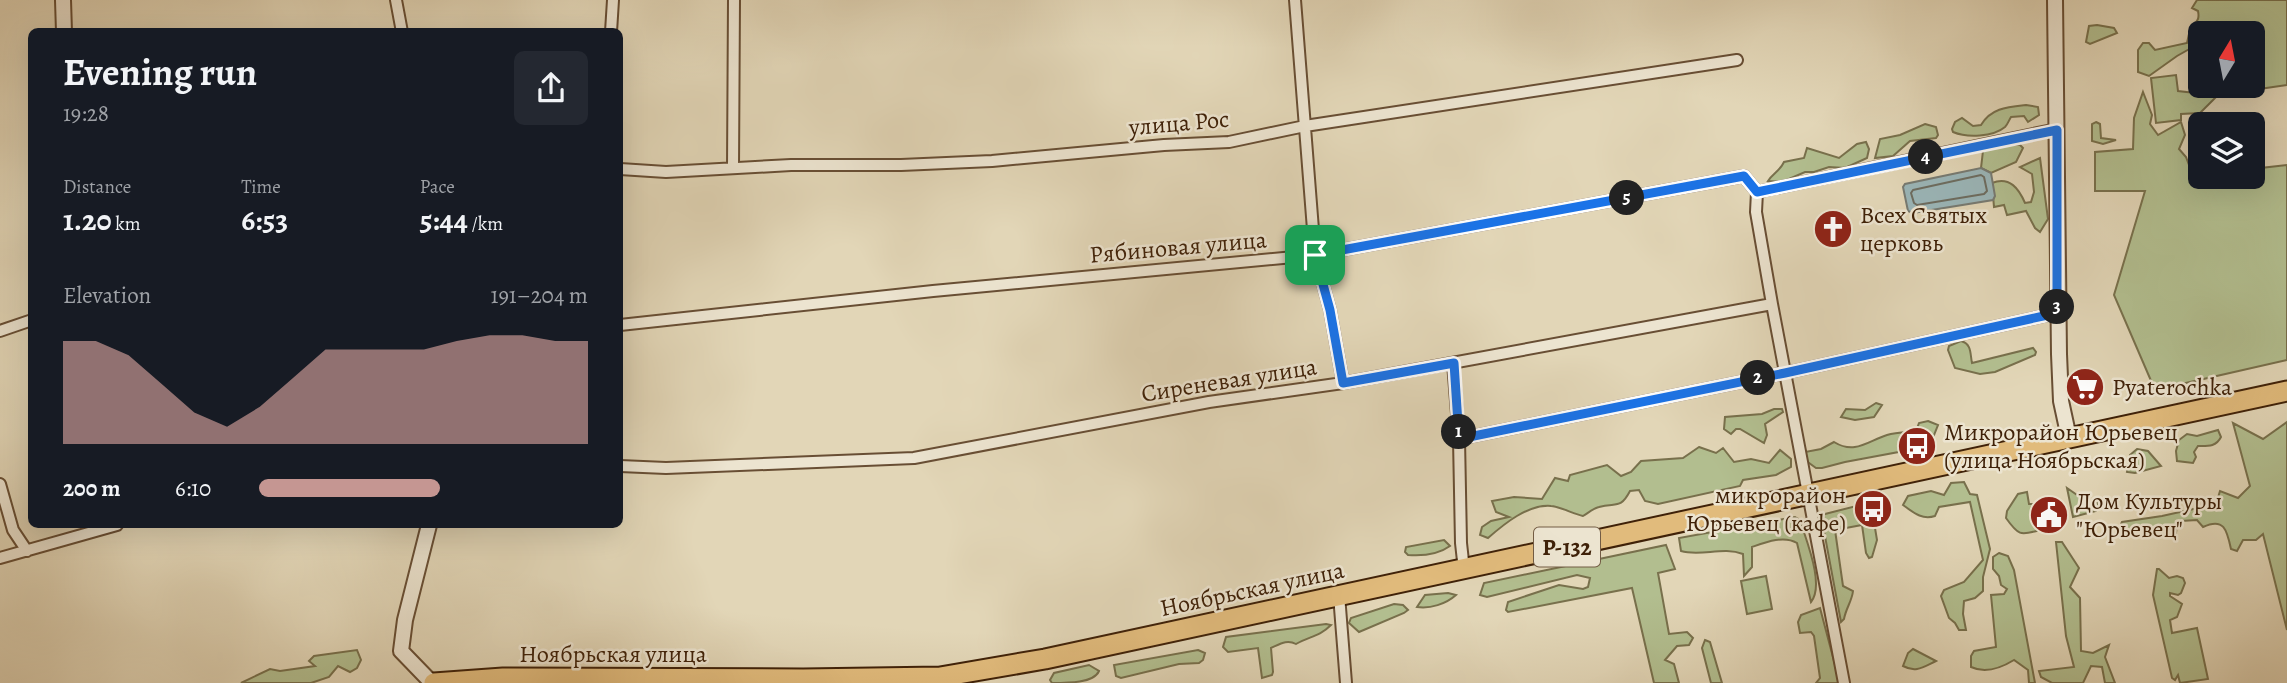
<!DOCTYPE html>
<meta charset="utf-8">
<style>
:root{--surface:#171b24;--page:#242831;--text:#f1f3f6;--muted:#9ea1a6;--accent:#c59692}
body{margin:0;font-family:Alegreya,serif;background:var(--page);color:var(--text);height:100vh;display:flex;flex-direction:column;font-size:26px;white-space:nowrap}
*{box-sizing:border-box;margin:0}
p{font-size:23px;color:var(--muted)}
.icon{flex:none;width:38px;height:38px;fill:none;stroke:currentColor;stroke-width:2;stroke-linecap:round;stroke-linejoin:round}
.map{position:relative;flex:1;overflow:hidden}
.panel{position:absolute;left:28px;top:28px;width:595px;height:500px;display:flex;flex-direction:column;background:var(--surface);border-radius:10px;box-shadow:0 7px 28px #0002}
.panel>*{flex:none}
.needle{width:46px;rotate:10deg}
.buttons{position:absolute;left:2188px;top:21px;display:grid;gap:14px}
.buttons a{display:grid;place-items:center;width:77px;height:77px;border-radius:10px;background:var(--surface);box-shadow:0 7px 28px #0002;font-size:35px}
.pin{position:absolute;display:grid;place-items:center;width:60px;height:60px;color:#fff;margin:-30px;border-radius:14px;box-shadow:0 4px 10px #0006}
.km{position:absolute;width:35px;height:35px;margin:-18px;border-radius:50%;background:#222;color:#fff;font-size:19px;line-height:35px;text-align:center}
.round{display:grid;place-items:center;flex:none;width:74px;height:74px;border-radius:10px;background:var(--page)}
.overview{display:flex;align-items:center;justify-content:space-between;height:119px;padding:0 35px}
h1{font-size:38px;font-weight:700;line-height:52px}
.stats{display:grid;grid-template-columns:repeat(3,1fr);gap:10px;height:119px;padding:7px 35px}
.stats div{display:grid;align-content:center}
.stats b{font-size:30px;font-weight:700}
.stats small{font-size:19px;font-weight:400}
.stats p{font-size:19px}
.chart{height:196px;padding:14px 35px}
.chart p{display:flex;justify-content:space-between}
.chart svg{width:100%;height:126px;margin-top:7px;fill:var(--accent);opacity:.7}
ul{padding:0 35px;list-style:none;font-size:23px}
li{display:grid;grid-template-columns:112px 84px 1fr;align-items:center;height:52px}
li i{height:18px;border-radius:9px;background:var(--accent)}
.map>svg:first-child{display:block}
.green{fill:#b2be8f;stroke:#78704c;stroke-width:2}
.water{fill:#9ab6b9;stroke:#767a72;stroke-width:2}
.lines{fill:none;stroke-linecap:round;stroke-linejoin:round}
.shore{stroke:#6c6c60;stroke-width:2}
.minor-casing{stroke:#684e34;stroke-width:14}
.tertiary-casing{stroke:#684e34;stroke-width:18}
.trunk-casing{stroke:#3f2108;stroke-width:23}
.minor{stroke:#ece4d0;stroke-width:10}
.tertiary{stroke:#ece4d0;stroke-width:14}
.trunk{stroke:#e1bb7c;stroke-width:19}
.route-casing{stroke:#fff;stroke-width:14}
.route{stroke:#1a73e8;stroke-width:9}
.labels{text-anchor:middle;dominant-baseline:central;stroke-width:5;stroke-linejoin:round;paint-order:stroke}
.shield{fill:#ece4d0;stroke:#735c44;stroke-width:2}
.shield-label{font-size:23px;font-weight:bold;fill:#3f2108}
.street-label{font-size:24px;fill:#3f2108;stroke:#ece4d0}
.poi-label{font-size:24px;fill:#3f2108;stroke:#ece4d0;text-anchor:start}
</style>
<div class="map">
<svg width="2287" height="683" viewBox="0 0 2287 683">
<rect width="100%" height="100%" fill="#e2d6b7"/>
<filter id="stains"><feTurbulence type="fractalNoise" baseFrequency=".00286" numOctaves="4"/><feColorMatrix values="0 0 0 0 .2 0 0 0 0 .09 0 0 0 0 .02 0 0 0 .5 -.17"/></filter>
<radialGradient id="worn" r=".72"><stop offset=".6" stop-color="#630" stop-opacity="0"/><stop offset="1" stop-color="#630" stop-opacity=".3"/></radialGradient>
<path class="green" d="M2197 0H2287V85L2218 95 2200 113 2181 114V120L2156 123 2151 78 2176 75 2178 91 2195 93 2201 86H2252V33H2200V43L2177 56 2149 76 2138 72V50L2143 43H2149L2155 50 2187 43C2188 39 2189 32 2191 28 2196 21 2200 21 2198 11L2192 8Z
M2097 25 2114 28 2117 33 2090 44 2086 42 2089 26Z
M2143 92 2152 115 2150 124 2158 135 2181 122 2185 135 2179 149 2186 157 2192 173 2200 175V177H2252V169L2287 165V360L2155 390 2114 295 2145 191H2095V152L2133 149 2134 118Z
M2026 105 2038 107 2039 115 2028 122 2024 116 2011 117C2009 120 2008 124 2005 127 1993 137 1967 138 1953 132L1952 129 1955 122 1962 118 1973 126 1981 125C1991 108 2007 107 2026 105Z
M2096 122 2100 124 2101 138 2116 140 2103 144 2092 141V124Z
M1925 124 1936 127 1938 135 1936 138 1910 141 1893 156 1875 158 1880 139 1900 135Z
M1866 142 1869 149 1867 158 1845 168 1829 167 1814 172H1805L1782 182 1768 181C1773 173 1780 171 1784 162L1804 158 1807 148 1839 158 1857 144Z
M2009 144 2020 145 2023 148 2016 162 1991 173 1981 168 1983 151Z
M2040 158 2048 219 2040 232 2035 228 2026 211 2007 215 2004 205 1994 207 1992 183C2010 176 2019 189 2025 203L2031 202 2034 192 2032 174 2020 167Z
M1961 341C1972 344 1970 354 1972 363L2033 348 2036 352 2035 355 1995 372 1980 374 1955 368 1948 350 1949 346Z
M1876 403 1882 405 1874 417 1855 420 1841 417 1846 409 1865 410Z
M1774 409H1782L1783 412 1765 424 1767 435 1764 443 1740 429H1736L1731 434 1724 429 1725 417 1762 414Z
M1928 421 1938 425 1932 440H1920L1904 451 1845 462 1822 468H1816L1805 460V452L1821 449 1834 442C1855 455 1868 441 1887 435 1896 432 1907 432 1916 431L1919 423Z
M2287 422V630L2263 534 2256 540H2243L2237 551 2231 549C2227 530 2224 517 2203 527L2197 520 2181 521 2177 524 2176 533C2163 537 2157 538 2145 530L2125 532 2120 526 2122 522 2162 516 2216 504 2220 491 2238 498 2250 486 2233 423 2263 439Z
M2218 430 2221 437C2216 447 2208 446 2198 446L2194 452 2196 457 2193 463 2177 461 2176 451 2179 440 2187 434 2197 436Z
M1699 447 1716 453 1723 448 1734 462 1751 459 1769 463 1780 450 1791 459V467L1776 475 1743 480 1740 486 1658 504 1645 501 1639 490 1630 491C1620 510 1616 502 1599 507 1594 508 1588 513 1583 516 1574 514 1558 506 1551 506 1528 504 1504 524 1488 538L1480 535 1482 527 1491 521 1509 517 1496 512 1492 501 1514 497 1542 499 1555 478 1568 481 1570 475 1607 465 1621 476 1631 472 1641 461 1683 458Z
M2137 449 2148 451 2161 466 2135 473 2127 472 2130 455Z
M1964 482 1970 494 1977 495 1990 549 1983 577V591L1975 598 1964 601 1963 614 1966 630H1959L1955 623 1949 618 1941 596 1944 590 1964 582 1983 560 1970 502 1939 507 1935 516C1922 520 1914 513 1903 505L1908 496 1931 491 1944 495 1951 483Z
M2067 488 2090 504 2099 502 2096 511 2073 517Z
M2027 492 2029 504H2034L2040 530C2020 536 2018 535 2006 518L2007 511 2018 494Z
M1876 501 1883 505C1884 512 1881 518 1874 522L1877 540 1872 557 1869 558 1866 553 1862 525 1835 530 1843 586 1853 591C1852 601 1846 608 1844 619L1841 622 1821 515Z
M1795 517 1800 520C1806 540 1825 585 1811 602L1797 543C1784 535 1766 542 1752 547V567L1744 576 1743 554C1723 546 1701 557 1681 551L1679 538Z
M1444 540 1450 546C1439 554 1422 556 1408 555L1405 552 1406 547Z
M2056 542H2062L2079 568 2070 587 2080 598 2081 651 2093 653 2109 645 2105 657 2115 683H2105L2102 667 2091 666 2083 683H2052L2041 677 2039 671 2074 667 2066 636Z
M1666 545 1675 569 1658 573 1669 634 1687 632 1693 638 1689 645 1677 646 1665 660 1674 664 1679 683H1654L1632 588 1508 612 1506 610 1508 602 1559 585 1583 589 1588 587 1590 578 1577 575 1487 597 1480 595 1484 583Z
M1999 553 2008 556 2014 570 2035 683H2029L2028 670 2014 660C2001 668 1986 674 1971 667V656L1974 651 1996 647 1991 595 2004 594 2007 589 2001 585 1999 576 1993 569V557Z
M2157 569H2159L2169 578 2177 576 2183 578 2185 583 2181 593 2178 595 2170 593V596L2182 604 2177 617 2170 620 2172 633 2197 628 2208 679 2180 683 2178 675 2175 680 2172 678 2153 595Z
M1766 576 1772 609 1747 614 1741 581Z
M1448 593 1456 595C1446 604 1430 609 1417 607L1425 595Z
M1394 604 1403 605 1408 610 1404 613 1359 632 1349 623 1351 618Z
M1820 608 1839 680 1838 683H1816L1820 678 1814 636 1811 632 1800 633 1798 622 1801 615Z
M1326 624 1331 625C1319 637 1310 636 1296 644 1287 639 1280 644 1271 648L1273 672 1272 675 1262 678 1258 648 1228 652 1223 647 1226 637Z
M1705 640 1710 642 1722 683H1711L1702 648Z
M1913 649 1936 661C1923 667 1916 673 1903 666L1908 653Z
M357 650 361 660 357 668 350 672 338 666 329 677 311 683H241L270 669 280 671 315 666 309 661 314 656Z
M1198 650 1205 653 1203 660 1199 663 1179 664 1121 678 1116 676 1114 665Z
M1089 665 1099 671C1094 683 1068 683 1052 683L1050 680 1054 673Z"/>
<path class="water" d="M1981 168 1991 173 1995 196 1993 200 1913 213 1908 211 1903 187 1905 184Z"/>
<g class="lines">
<path class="shore" d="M1981 175 1984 177 1987 191 1984 194 1917 205 1914 203 1911 193 1913 190Z"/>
<g class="minor-casing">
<path id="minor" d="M396 0 402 32
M1295 0 1315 255 1330 310 1343 383
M611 32 613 0
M733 168 734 0
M620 169 666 172 791 165H901L992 161 1164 145 1229 142 1305 126 1737 60
M1757 192 1756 212 1772 304 1844 683
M1757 192 2057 129
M620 325 933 291 1315 255 1744 176 1757 192
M0 331 32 320
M1453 363 1459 439 1461 543 1464 570
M1459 439 1785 373 2057 313
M620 466 666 468 914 458 1209 402 1343 383 1772 304
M0 484 13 530 27 551
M0 558 117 525
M1339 595 1346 683"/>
</g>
<g class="tertiary-casing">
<path id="tertiary" d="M63 0 64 32
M2055 0 2059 354 2061 401 2069 438
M429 525 405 620 401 651 432 683"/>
</g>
<g class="trunk-casing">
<path id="trunk" d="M434 683 503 678 803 679 940 677 1045 659 2287 391"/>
</g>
<use href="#minor" class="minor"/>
<use href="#tertiary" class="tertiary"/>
<use href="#trunk" class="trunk"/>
</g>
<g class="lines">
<g class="route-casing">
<path id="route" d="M2057 130V313L1785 373 1459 439 1454 363 1343 383 1330 310 1315 255 1744 176 1757 192Z"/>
</g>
<use href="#route" class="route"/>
</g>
<defs>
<g id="church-disc" transform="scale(2.0125)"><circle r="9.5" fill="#8f2418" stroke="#ece4d0"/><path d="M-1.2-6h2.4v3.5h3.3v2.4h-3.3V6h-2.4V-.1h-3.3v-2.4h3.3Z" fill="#fff"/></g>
<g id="supermarket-disc" transform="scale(2.0125)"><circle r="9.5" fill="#8f2418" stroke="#ece4d0"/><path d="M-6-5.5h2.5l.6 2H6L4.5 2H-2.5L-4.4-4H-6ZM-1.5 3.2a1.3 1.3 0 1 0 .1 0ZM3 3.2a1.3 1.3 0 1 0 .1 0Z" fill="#fff"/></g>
<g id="bus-disc" transform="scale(2.0125)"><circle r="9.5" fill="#8f2418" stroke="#ece4d0"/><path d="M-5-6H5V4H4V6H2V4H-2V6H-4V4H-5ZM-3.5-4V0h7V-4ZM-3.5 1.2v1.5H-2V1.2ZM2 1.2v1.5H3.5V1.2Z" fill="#fff"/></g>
<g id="civic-disc" transform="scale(2.0125)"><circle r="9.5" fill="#8f2418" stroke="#ece4d0"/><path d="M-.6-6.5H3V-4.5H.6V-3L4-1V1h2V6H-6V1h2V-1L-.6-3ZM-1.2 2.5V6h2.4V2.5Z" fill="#fff"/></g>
</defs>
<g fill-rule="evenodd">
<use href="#church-disc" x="1833" y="229"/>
<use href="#supermarket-disc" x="2085" y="387"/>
<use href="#bus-disc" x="1917" y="446"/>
<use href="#bus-disc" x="1873" y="509"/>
<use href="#civic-disc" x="2049" y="515"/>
</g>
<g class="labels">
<rect class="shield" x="1534" y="527.5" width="66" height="39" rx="5"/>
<g class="shield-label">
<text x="1567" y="547">Р-132</text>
</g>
<g class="street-label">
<text transform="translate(1179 123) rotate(-5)">улица Рос</text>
<text transform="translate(1178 247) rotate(-5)">Рябиновая улица</text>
<text transform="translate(1229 380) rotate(-9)">Сиреневая улица</text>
<text transform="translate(1252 589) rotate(-12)">Ноябрьская улица</text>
<text x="613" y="654">Ноябрьская улица</text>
</g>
<g class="poi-label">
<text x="1860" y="215">Всех Святых<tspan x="1860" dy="28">церковь</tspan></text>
<text x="2112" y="387">Pyaterochka</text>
<text x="1944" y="432">Микрорайон Юрьевец<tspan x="1944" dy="28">(улица Ноябрьская)</tspan></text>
<text x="1846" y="495" text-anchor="end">микрорайон<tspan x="1846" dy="28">Юрьевец (кафе)</tspan></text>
<text x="2076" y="501">Дом Культуры<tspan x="2076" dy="28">"Юрьевец"</tspan></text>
</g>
</g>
<rect width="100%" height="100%" filter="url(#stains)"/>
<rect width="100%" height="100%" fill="url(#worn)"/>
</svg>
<div class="buttons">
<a><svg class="needle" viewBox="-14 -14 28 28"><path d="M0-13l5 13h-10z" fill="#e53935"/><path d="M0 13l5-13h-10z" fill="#9ea1a6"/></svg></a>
<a><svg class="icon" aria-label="layers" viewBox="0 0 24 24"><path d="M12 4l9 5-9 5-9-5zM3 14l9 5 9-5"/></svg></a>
</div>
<div class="pin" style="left:1315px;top:255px;background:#1e9e55"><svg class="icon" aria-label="arrive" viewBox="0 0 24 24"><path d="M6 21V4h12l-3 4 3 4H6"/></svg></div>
<b class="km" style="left:1459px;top:432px">1</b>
<b class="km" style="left:1758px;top:378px">2</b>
<b class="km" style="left:2057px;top:307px">3</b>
<b class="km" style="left:1926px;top:157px">4</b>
<b class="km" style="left:1627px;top:198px">5</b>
<section class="panel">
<div class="overview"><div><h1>Evening run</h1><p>19:28</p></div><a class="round"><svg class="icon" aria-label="share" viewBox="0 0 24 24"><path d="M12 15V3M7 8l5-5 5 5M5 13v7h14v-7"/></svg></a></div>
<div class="stats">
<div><p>Distance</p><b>1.20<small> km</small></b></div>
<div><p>Time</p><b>6:53</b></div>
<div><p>Pace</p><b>5:44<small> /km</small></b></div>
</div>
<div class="chart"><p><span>Elevation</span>191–204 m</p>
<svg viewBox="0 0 160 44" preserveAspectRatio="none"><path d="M0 44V8L10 8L20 13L30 23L40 33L50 38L60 31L70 21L80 11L90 11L100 11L110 11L120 8L130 6L140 6L150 8L160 8V44z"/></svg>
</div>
<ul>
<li><b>200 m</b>6:10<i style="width:55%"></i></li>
</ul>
</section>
</div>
